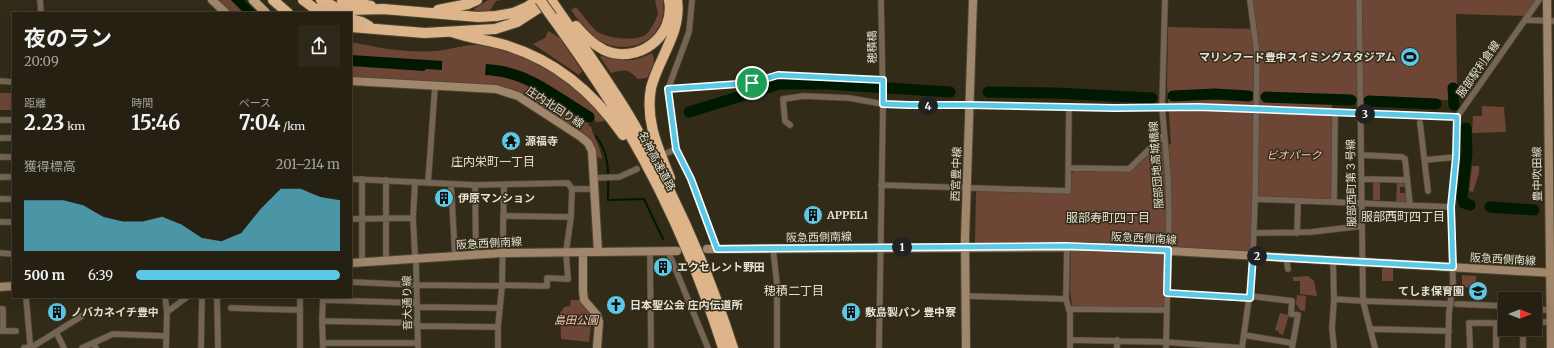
<!DOCTYPE html>
<html lang="ja">
<meta charset="utf-8">
<style>
:root{--surface:#252011;--page:#2d281a;--text:#f1f3f6;--muted:#a3a39f;--line:#423e31;--accent:#5bc8e6}
body{margin:0;font-family:Merriweather,"Noto Sans JP",serif;background:var(--page);color:var(--text);height:100vh;display:flex;flex-direction:column;font-size:15px;white-space:nowrap}
*{box-sizing:border-box;margin:0}
p{font-size:13px;color:var(--muted)}
.icon{flex:none;width:22px;height:22px;fill:none;stroke:currentColor;stroke-width:2;stroke-linecap:round;stroke-linejoin:round}
.map{position:relative;flex:1;overflow:hidden}
.sheet{position:absolute;left:12px;top:12px;width:340px;height:286px;display:flex;flex-direction:column;background:var(--surface);border-radius:0px;box-shadow:0 4px 16px #0002,0 0 0 1px var(--line)}
.sheet>*{flex:none}
.needle{width:26px;rotate:90deg}
.controls{position:absolute;left:1498px;top:292px;display:grid;gap:8px}
.controls a{display:grid;place-items:center;width:44px;height:44px;border-radius:0px;background:var(--surface);box-shadow:0 4px 16px #0002,0 0 0 1px var(--line);font-size:20px}
.pin{position:absolute;display:grid;place-items:center;width:34px;height:34px;color:#fff;margin:-17px;border:2px solid #fff;border-radius:50%;box-shadow:0 1px 4px #0007}
.km{position:absolute;width:20px;height:20px;margin:-10px;border-radius:50%;background:#222;color:#fff;font-size:11px;line-height:20px;text-align:center}
.round{display:grid;place-items:center;flex:none;width:42px;height:42px;border-radius:0px;background:var(--page)}
.head{display:flex;align-items:center;justify-content:space-between;height:68px;padding:0 12px}
h1{font-size:22px;font-weight:700;line-height:30px}
.figures{display:grid;grid-template-columns:repeat(3,1fr);gap:6px;height:68px;padding:4px 12px}
.figures div{display:grid;align-content:center}
.figures b{font-size:20px;font-weight:700}
.figures small{font-size:11px;font-weight:400}
.figures p{font-size:11px}
.chart{height:112px;padding:8px 12px}
.chart p{display:flex;justify-content:space-between}
.chart svg{width:100%;height:72px;margin-top:4px;fill:var(--accent);opacity:.7}
ul{padding:0 12px;list-style:none;font-size:13px}
li{display:grid;grid-template-columns:64px 48px 1fr;align-items:center;height:30px}
li i{height:10px;border-radius:5px;background:var(--accent)}
.map>svg:first-child{display:block}
.green{fill:#6e4636}
.water{fill:#011801}
.lines{fill:none;stroke-linecap:round;stroke-linejoin:round}
.stream{stroke:#011801;stroke-width:2}
.river{stroke:#011801;stroke-width:11}
.street-casing{stroke:#4e4835;stroke-width:7}
.secondary-casing{stroke:#4e4835;stroke-width:10}
.primary-casing{stroke:#4e4835;stroke-width:10}
.highway-casing{stroke:#4e4835;stroke-width:12}
.street{stroke:#766555;stroke-width:5.5}
.secondary{stroke:#a0866b;stroke-width:8}
.primary{stroke:#c09f7c;stroke-width:9}
.highway{stroke:#deb58b;stroke-width:10}
.highway-bridge-casing{stroke:#4e4835;stroke-width:12;stroke-linecap:butt}
.highway-bridge{stroke:#deb58b;stroke-width:10}
.route-casing{stroke:#fff;stroke-width:8}
.route{stroke:#5bc8e6;stroke-width:5}
.labels{text-anchor:middle;dominant-baseline:central;stroke-width:3;stroke-linejoin:round;paint-order:stroke}
.street-label{font-size:11px;fill:#e5e1d4;stroke:#312b17}
.poi-label{font-size:11px;font-weight:bold;fill:#e5e1d4;stroke:#312b17;text-anchor:start}
.park-label{font-size:11px;font-style:italic;fill:#facab7;stroke:#312b17}
.neighbourhood-label{font-size:12px;fill:#e5e1d4;stroke:#312b17}
</style>
<div class="map">
<svg width="1554" height="348" viewBox="0 0 1554 348">
<rect width="100%" height="100%" fill="#312b17"/>
<path class="green" d="M216 0H231L244 13H229Z
M488 0H501L496 1 489 12H476L474 9Z
M655 0H663C663 5 664 11 663 15 656 48 620 55 595 38 585 32 578 19 571 10L576 7C582 14 589 24 596 31 605 38 635 42 645 35 651 31 655 21 658 14Z
M1253 0H1536L1525 16 1456 14 1457 87 1450 88V100L1332 97V197L1330 199 1253 197 1251 250 1250 252 1166 248 1165 305 1161 308 1073 307 1072 305 1070 290 1071 242 975 243 976 190 1070 193 1071 174 1075 171 1130 172 1158 145 1171 144 1167 85 1168 27 1256 29Z
M548 31 560 38 582 71 579 75 533 44 545 38Z
M351 42C378 48 407 53 435 51 449 50 464 44 478 45 517 48 565 77 592 104 597 109 601 115 605 121L596 122 593 117 588 125 591 127C594 138 601 148 602 159L596 156 585 137 521 93 495 85 351 79Z
M652 53C657 61 651 70 647 78L638 79C628 69 625 69 611 73L600 57 605 55C623 63 634 62 652 53Z
M0 93H13V110H0Z
M1482 106 1504 107 1506 132 1472 133 1473 116H1482Z
M1472 166H1479V173L1473 192 1469 191Z
M1373 182H1380V200H1373Z
M1397 182H1405L1406 187H1400V193H1407L1408 203 1396 202Z
M1382 268H1393V281H1382Z
M1462 275 1476 276V288L1462 287Z
M1308 276 1314 281 1317 296 1300 294V281H1293V277Z
M1297 295 1306 296 1305 311 1300 310 1296 304Z
M571 300H580L592 315 595 326H591L589 342 561 339 560 312 562 311 564 307 570 306Z
M1280 313 1289 315 1283 335 1280 334 1278 331 1275 330Z"/>
<path class="water" d="M231 0H244L257 13H244Z
M351 55 442 61V70L426 69 424 71 351 66Z
M486 64C522 66 546 82 574 102L568 112C539 92 522 77 485 75Z"/>
<g class="lines">
<path class="stream" d="M596 136C611 156 608 176 608 200L644 199 663 239"/>
<path class="river" d="M1453 88 1454 105
M988 92 1055 93 1152 98
M1173 96 1215 94 1249 96
M1266 97 1351 100
M559 98 589 117
M1369 101 1436 104
M689 112 780 84H827L950 92
M1466 128 1467 152 1462 197 1464 203 1470 205
M1490 207 1534 210"/>
<g class="street-casing">
<path id="street" d="M40 0 41 13
M692 0 689 32 668 89 676 149 691 179 717 249
M1165 0 1162 107 1168 176 1169 217 1166 348
M1359 0 1363 301 1375 348
M1525 20 1554 21
M0 81 13 82
M668 89 752 83 778 75 883 80
M0 120H13
M1420 123 1428 191
M790 125 785 121 783 99 804 96 849 98 883 104 909 105H969L1115 108 1198 107 1457 117
M0 138H13
M665 154 676 149
M1361 155 1402 157 1405 159 1410 205
M0 157H13
M1425 160 1456 157
M1069 168 1129 169 1164 135
M0 177H13
M594 178 619 177 637 169
M351 179 475 185 568 183 572 189H595
M362 179V263
M1361 179 1407 180
M386 180V261
M415 182 413 218 415 256 416 261 418 348
M428 183 435 86
M451 184 455 256
M475 185 476 255
M881 185 1068 191 1069 107
M0 199H13
M1255 199 1451 207
M1334 202 1335 118
M503 216 571 217
M351 219 413 218
M0 222H13
M1254 233 1311 232 1362 226
M1297 233 1298 201
M1067 246 1066 299 1070 313V348
M773 249 777 284V348
M650 251 651 348
M668 251 708 348
M0 253 13 254
M1286 257 1288 269
M1333 260 1334 299 1332 328 1334 348
M351 282 417 285 502 286
M502 285 547 286V278L568 279 566 252 571 217 572 189
M1167 293 1250 298
M965 296 1066 299
M1250 296 1292 301 1291 314 1298 315 1292 348
M26 297 30 343 32 348
M165 297 167 312 166 348
M217 297 218 348
M323 297 322 321 323 348
M1334 299 1363 301 1451 304
M323 300 417 303
M1457 304 1505 306
M417 307 500 308
M231 308 300 310
M1535 308 1550 311
M0 309H3V331H0
M1069 309 1167 310
M167 312 187 297
M322 321 417 323
M1535 322H1550
M1496 323V348
M417 326 498 327
M1370 329 1449 331
M1523 329V348
M3 331H16
M56 332 64 348
M1244 335 1292 343
M1070 340 1166 342 1242 348 1252 277 1255 199 1257 54 1250 0
M93 343 113 334 166 336
M323 343H418
M24 348 32 347 82 316
M82 348 93 343 96 348
M201 348 202 297
M300 348V297
M498 348V327L502 286 504 185
M879 348 883 104 881 0
M1117 348V340
M1448 348 1449 313 1453 283 1451 207 1456 157 1457 117 1539 0
M1470 348 1469 323H1505"/>
</g>
<g class="secondary-casing">
<path id="secondary" d="M212 0 226 13
M1547 0 1551 348
M351 81 496 89 518 96 581 137 588 143 592 151 598 252
M707 249 1100 247 1554 273
M583 252V291L584 300 597 315 599 322 597 348
M351 263 502 253 677 251
M0 287 13 286
M966 348 965 239 973 0"/>
</g>
<g class="primary-casing">
<path id="primary" d="M253 0 266 13"/>
</g>
<g class="highway-casing">
<path id="highway" d="M273 0 288 13
M303 0 314 8 327 13
M321 0 337 8 350 10 383 9 478 17 496 16 513 13 527 7 538 0
M342 0 371 6
M551 0C579 41 609 81 634 124 675 195 708 270 733 348
M438 10 468 4 477 0
M552 17C578 53 604 90 626 128 667 198 699 272 723 348
M351 19 362 22 369 26
M576 26C584 35 592 44 604 50 637 65 676 37 669 0
M351 27 425 33 495 29 517 22 551 0
M452 32C469 38 488 40 505 45 555 60 594 93 623 135
M670 178C658 148 645 121 651 88 658 59 682 32 677 0"/>
</g>
<use href="#street" class="street"/>
<use href="#secondary" class="secondary"/>
<use href="#primary" class="primary"/>
<use href="#highway" class="highway"/>
<g class="highway-bridge-casing">
<path id="highway-bridge" d="M540 0 552 17"/>
</g>
<use href="#highway-bridge" class="highway-bridge"/>
</g>
<g class="lines">
<g class="route-casing">
<path id="route" d="M778 75 883 80V104L909 105H969L1115 108 1198 107 1457 117 1456 157 1451 207 1453 267 1253 256 1250 298 1167 293 1168 250 1066 246 717 249 691 179 676 149 668 89 752 83Z"/>
</g>
<use href="#route" class="route"/>
</g>
<defs>
<g id="stadium-disc" transform="scale(1)"><circle r="9.5" fill="#5bc8e6" stroke="#312b17"/><path d="M0-5a6.5 5 0 1 0 0 10a6.5 5 0 1 0 0-10ZM-3.5-1.8h7v3.6h-7Z" fill="#111"/></g>
<g id="temple-disc" transform="scale(1)"><circle r="9.5" fill="#5bc8e6" stroke="#312b17"/><path d="M0-6L5-2H3V0L6.5 2.5H4V6H1.5V3h-3V6H-4V2.5H-6.5L-3 0V-2H-5Z" fill="#111"/></g>
<g id="building-disc" transform="scale(1)"><circle r="9.5" fill="#5bc8e6" stroke="#312b17"/><path d="M-4-6H4V6H1V3H-1V6H-4ZM-2.5-4.3h1.7v1.8h-1.7ZM.8-4.3h1.7v1.8H.8ZM-2.5-1h1.7V.8h-1.7ZM.8-1h1.7V.8H.8Z" fill="#111"/></g>
<g id="school-disc" transform="scale(1)"><circle r="9.5" fill="#5bc8e6" stroke="#312b17"/><path d="M0-5L7-2L0 1L-7-2ZM-4 1L0 2.5L4 1V4Q0 6-4 4Z" fill="#111"/></g>
<g id="church-disc" transform="scale(1)"><circle r="9.5" fill="#5bc8e6" stroke="#312b17"/><path d="M-1.2-6h2.4v3.5h3.3v2.4h-3.3V6h-2.4V-.1h-3.3v-2.4h3.3Z" fill="#111"/></g>
</defs>
<g fill-rule="evenodd">
<use href="#stadium-disc" x="1410" y="57"/>
<use href="#temple-disc" x="511" y="141"/>
<use href="#building-disc" x="444" y="198"/>
<use href="#building-disc" x="813" y="215"/>
<use href="#building-disc" x="663" y="267"/>
<use href="#school-disc" x="1478" y="291"/>
<use href="#church-disc" x="616" y="305"/>
<use href="#building-disc" x="57" y="312"/>
<use href="#building-disc" x="851" y="312"/>
</g>
<g class="labels">
<g class="street-label">
<text transform="translate(872 47) rotate(-91)">穂積橋</text>
<text transform="translate(1478 69) rotate(-55)">服部駅利倉線</text>
<text transform="translate(555 107) rotate(33)">庄内北回り線</text>
<text transform="translate(657 161) rotate(62)">名神高速道路</text>
<text transform="translate(1156 165) rotate(-94)">服部団地高城橋線</text>
<text transform="translate(956 174) rotate(-88)">西宮豊中線</text>
<text transform="translate(1537 174) rotate(-91)">豊中吹田線</text>
<text transform="translate(1351 183) rotate(-91)">服部西町第３号線</text>
<text transform="translate(819 237) rotate(-1)">阪急西側南線</text>
<text transform="translate(1144 238) rotate(3)">阪急西側南線</text>
<text transform="translate(489 243) rotate(-3)">阪急西側南線</text>
<text transform="translate(1503 259) rotate(3)">阪急西側南線</text>
<text transform="translate(407 303) rotate(-91)">音大通り線</text>
</g>
<g class="poi-label">
<text x="1396" y="57" text-anchor="end">マリンフード豊中スイミングスタジアム</text>
<text x="525" y="141">源福寺</text>
<text x="458" y="198">伊原マンション</text>
<text x="827" y="215">APPEL1</text>
<text x="677" y="267">エクセレント野田</text>
<text x="1464" y="291" text-anchor="end">てしま保育園</text>
<text x="630" y="305">日本聖公会 庄内伝道所</text>
<text x="71" y="312">ノバカネイチ豊中</text>
<text x="865" y="312">敷島製パン 豊中寮</text>
</g>
<g class="park-label">
<text x="1294" y="155">ビオパーク</text>
<text x="576" y="320">島田公園</text>
</g>
<g class="neighbourhood-label">
<text x="493" y="161">庄内栄町一丁目</text>
<text x="1403" y="216">服部西町四丁目</text>
<text x="1108" y="217">服部寿町四丁目</text>
<text x="794" y="290">穂積二丁目</text>
</g>
</g>
</svg>
<div class="controls">
<a><svg class="needle" viewBox="-14 -14 28 28"><path d="M0-13l5 13h-10z" fill="#e53935"/><path d="M0 13l5-13h-10z" fill="#a3a39f"/></svg></a>
</div>
<div class="pin" style="left:752px;top:83px;background:#1e9e55"><svg class="icon" aria-label="arrive" viewBox="0 0 24 24"><path d="M6 21V4h12l-3 4 3 4H6"/></svg></div>
<b class="km" style="left:902px;top:247px">1</b>
<b class="km" style="left:1257px;top:256px">2</b>
<b class="km" style="left:1365px;top:114px">3</b>
<b class="km" style="left:928px;top:106px">4</b>
<section class="sheet">
<div class="head"><div><h1>夜のラン</h1><p>20:09</p></div><a class="round"><svg class="icon" aria-label="share" viewBox="0 0 24 24"><path d="M12 15V3M7 8l5-5 5 5M5 13v7h14v-7"/></svg></a></div>
<div class="figures">
<div><p>距離</p><b>2.23<small> km</small></b></div>
<div><p>時間</p><b>15:46</b></div>
<div><p>ペース</p><b>7:04<small> /km</small></b></div>
</div>
<div class="chart"><p><span>獲得標高</span>201–214 m</p>
<svg viewBox="0 0 160 44" preserveAspectRatio="none"><path d="M0 44V13L10 13L20 13L30 16L40 23L50 26L60 26L70 23L80 28L90 36L100 38L110 33L120 18L130 6L140 6L150 11L160 13V44z"/></svg>
</div>
<ul>
<li><b>500 m</b>6:39<i style="width:100%"></i></li>
</ul>
</section>
</div>
